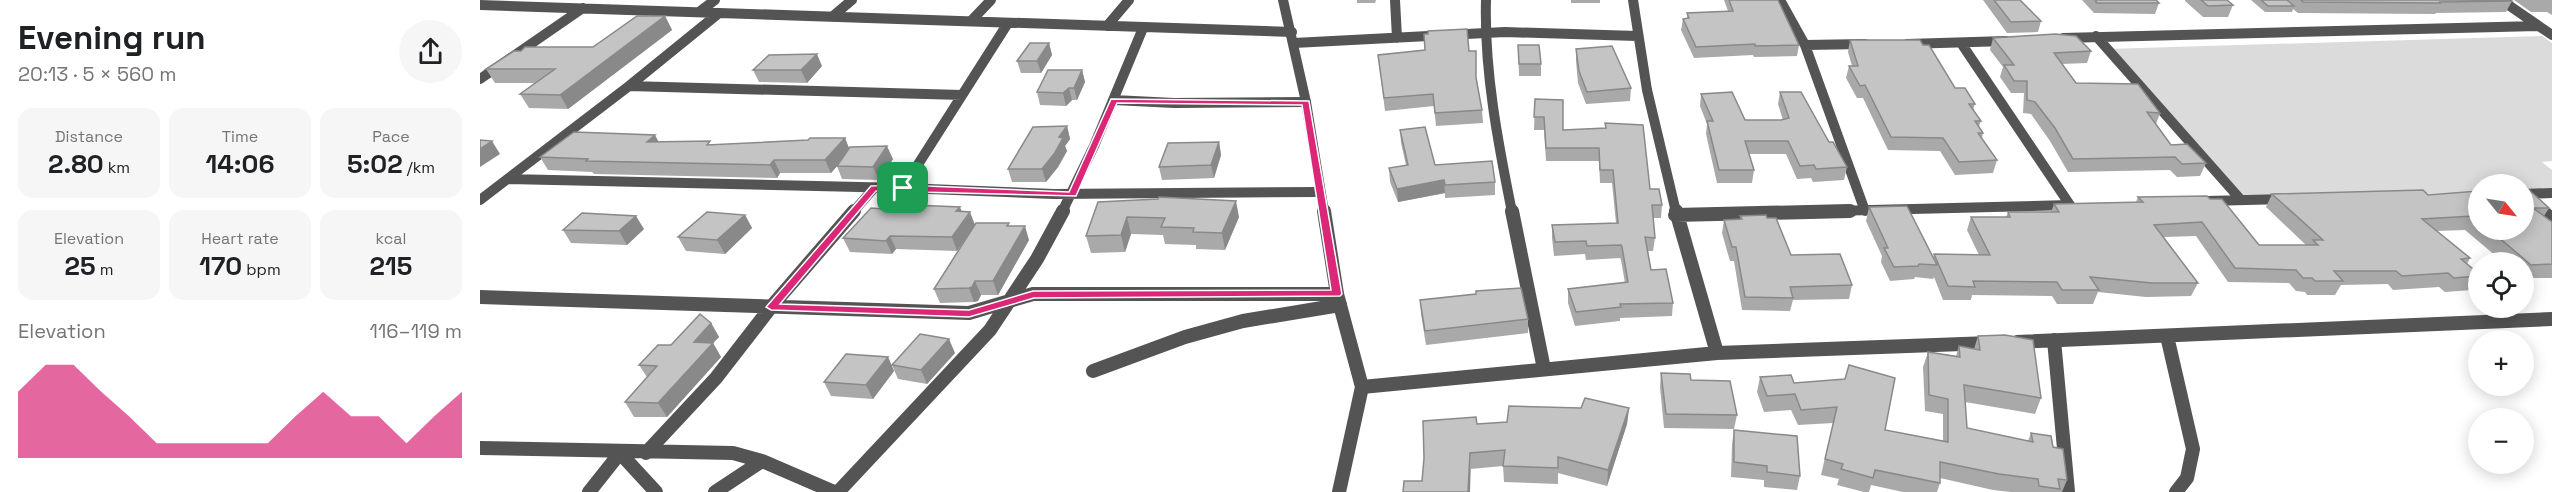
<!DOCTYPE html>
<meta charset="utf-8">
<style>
:root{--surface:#fff;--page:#f6f6f6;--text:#202124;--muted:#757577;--accent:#db2777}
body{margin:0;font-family:"Space Grotesk",sans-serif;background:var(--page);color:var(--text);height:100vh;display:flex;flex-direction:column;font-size:22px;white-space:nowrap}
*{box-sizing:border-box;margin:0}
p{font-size:20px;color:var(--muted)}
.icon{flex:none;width:33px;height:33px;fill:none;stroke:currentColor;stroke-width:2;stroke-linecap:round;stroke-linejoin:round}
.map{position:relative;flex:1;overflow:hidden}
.details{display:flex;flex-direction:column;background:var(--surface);width:480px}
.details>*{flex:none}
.needle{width:39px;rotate:120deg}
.fabs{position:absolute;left:1988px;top:174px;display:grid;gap:12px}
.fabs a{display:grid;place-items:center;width:66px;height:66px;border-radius:50%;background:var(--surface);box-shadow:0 3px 15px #0003;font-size:30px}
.pin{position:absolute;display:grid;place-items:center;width:51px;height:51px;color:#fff;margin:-26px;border-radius:12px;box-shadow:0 3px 9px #0006}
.round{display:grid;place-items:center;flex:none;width:63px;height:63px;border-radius:32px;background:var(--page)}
.summary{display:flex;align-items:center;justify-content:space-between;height:102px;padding:0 18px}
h1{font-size:33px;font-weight:700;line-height:45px}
.figures{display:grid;grid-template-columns:repeat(3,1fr);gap:9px;height:102px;padding:6px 18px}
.figures div{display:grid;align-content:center;border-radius:15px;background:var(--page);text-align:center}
.figures b{font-size:26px;font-weight:700}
.figures small{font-size:16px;font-weight:400}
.figures p{font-size:16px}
.chart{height:168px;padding:12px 18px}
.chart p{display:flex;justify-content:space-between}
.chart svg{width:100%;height:108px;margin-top:6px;fill:var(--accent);opacity:.7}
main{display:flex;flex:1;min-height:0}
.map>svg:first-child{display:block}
.green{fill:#dbdbdb}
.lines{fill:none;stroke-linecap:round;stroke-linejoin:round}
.minor-far1{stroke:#545454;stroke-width:10}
.minor{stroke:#545454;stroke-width:14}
.tertiary-far1{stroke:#545454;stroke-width:10}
.tertiary{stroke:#545454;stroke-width:14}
.wall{fill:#a9a9a9}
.shaded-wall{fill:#898989}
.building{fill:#c4c4c4;stroke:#898989;stroke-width:1.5}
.route{fill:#db2777;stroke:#fff;stroke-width:1.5;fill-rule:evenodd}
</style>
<main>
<section class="details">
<div class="summary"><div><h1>Evening run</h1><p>20:13 · 5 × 560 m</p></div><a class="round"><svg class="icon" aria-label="share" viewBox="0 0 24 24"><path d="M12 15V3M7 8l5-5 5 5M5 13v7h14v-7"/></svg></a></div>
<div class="figures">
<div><p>Distance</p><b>2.80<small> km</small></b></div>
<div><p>Time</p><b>14:06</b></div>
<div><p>Pace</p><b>5:02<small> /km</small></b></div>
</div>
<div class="figures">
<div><p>Elevation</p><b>25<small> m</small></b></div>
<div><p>Heart rate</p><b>170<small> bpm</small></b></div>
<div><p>kcal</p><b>215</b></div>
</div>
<div class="chart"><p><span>Elevation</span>116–119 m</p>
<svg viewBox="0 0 160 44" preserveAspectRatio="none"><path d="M0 44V17L10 6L20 6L30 17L40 27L50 38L60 38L70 38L80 38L90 38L100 27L110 17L120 27L130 27L140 38L150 27L160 17V44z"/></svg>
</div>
</section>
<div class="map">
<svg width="2072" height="492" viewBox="0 0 2072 492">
<rect width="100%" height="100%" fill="#fff"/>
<path class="green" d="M2062 36 2072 43V161L2062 162 2072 170V191L2043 192V184H1998V193L1756 197 1626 49Z"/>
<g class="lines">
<path class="minor-far1" d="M915 0 917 38
M1006 0C1004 70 1018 143 1032 212
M1153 0 1167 90 1196 212
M1300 0 1325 45 1385 211
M2021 0 2072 35
M0 5 812 32
M219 12 235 0
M353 16 372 0
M491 21 511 0
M627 26 649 0
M1616 36 1761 200
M1583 38 2058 26
M814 43 1025 32 1157 36
M1481 43 1590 205
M1427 44 1526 41
M1325 45 1385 44
M0 79 103 8
M149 86 482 95
M634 100 694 103 826 102
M28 179 423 188 574 194 839 192
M423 188 528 23
M2043 194 2072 193
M2043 197 2063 212
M0 200 149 86 239 13
M1727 201 1806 199
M373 212 394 188
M582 212 614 146 663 28
M1310 212 1590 205"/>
<path class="minor" d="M1032 211 1064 369
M1196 211 1237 353
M2061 211 2072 219
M1195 215 1370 211
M0 297 489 313 553 294H857
M1687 336 1713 449 1707 478 1696 492
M1574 340 1588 492
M1537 342 2072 319
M613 371 705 337 763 321 860 305
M882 387 1237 353 1510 343
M0 448 253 453 282 461 354 492
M166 453 236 378 291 307 374 211
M109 492 140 453 176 492
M235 492 282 461
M358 492 510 330 557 259 583 211"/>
<path class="tertiary-far1" d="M803 0 826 102 844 212"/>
<path class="tertiary" d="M844 211 857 294 882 387 859 492"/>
</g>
<path class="wall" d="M877 0H896L895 3H877Z
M1091 0H1120V3H1091Z
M1244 0H1298L1319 45 1317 56 1274 57 1273 55 1214 58 1201 30 1203 19 1207 18V13L1248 11Z
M1503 0H1540L1561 21 1558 32 1527 33Z
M1602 0H1676L1679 3 1675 14 1614 13Z
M1705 0H1747L1753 5 1748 17H1723L1705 1Z
M1771 0H2031L2032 1 2026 12 1956 13 1955 14 1818 13 1813 9 1812 12H1785Z
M2034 0H2072V15L2067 12H2051Z
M185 16 192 30 88 109 49 108 40 94 55 83H15L6 69 113 47Z
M1513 38 1611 51 1607 63 1582 64 1596 83 1680 113 1676 124 1691 145 1726 163 1720 176 1697 177 1690 170 1588 172 1570 141 1551 114 1543 113 1544 93H1531L1520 77 1523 67 1510 50Z
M1370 40 1443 45 1475 88 1495 104 1493 110 1501 121 1499 126 1503 133 1502 138 1517 160 1513 173 1475 175 1460 151 1408 150 1383 98H1377L1366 78 1369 66H1372L1368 52Z
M569 43 572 55 561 73H541L537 61Z
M1038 45 1061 64V76H1039Z
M1096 49 1151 88 1150 101 1106 104 1098 83 1096 61Z
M989 51 997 80 1002 110 1003 123 956 126 954 106 905 111 898 55Z
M342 66 327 83 279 82 273 70Z
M602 70 605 82 597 100H592L586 106 560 105 557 92Z
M1300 92 1349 142 1367 167 1364 180 1333 182 1331 178 1317 179 1306 154H1269L1274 170 1272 183H1237L1226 134 1227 124 1220 106 1221 94 1265 120H1303L1298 104Z
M1055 99 1083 130 1125 128V123L1170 189 1182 205 1181 218H1173L1175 238 1173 251H1168L1171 270 1193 303 1192 316 1140 318V321L1095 326 1088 303V289L1145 283 1141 260 1140 258 1106 260 1105 254 1074 256 1072 238V225L1136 223 1132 183H1120L1119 161H1066L1064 130H1054Z
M587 126 590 139 585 146 587 151 578 167 566 182H532L528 169Z
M920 130 955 165 1015 182V195L965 198V193L918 202 910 182 909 168 926 165 921 143Z
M365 138 369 148 413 159 399 180 362 179 357 166 351 173H300L297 178 114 174 112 172 68 170 60 157 179 142 232 145Z
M739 142 741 155 734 178 682 180 679 167Z
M2043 188 2069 208 2064 216 2072 222V278H2043V262H2023L1985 230 1957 231 1990 258 1987 264 1998 273V281L1992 290 1965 292 1959 287 1913 290 1908 284 1861 285 1855 295H1827L1825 292 1816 291 1809 283 1748 282 1716 236 1684 237 1718 283 1711 296 1666 297 1618 292 1613 304H1577L1572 296 1492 295 1491 300H1463L1454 277 1453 279 1435 277 1434 279 1410 281 1401 262 1402 256 1386 221 1389 207 1453 258 1454 254 1499 255 1487 230 1491 217H1526L1528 212H1571L1574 204 1656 202 1658 197 1730 199 1779 245H1826L1786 207 1792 194 1948 195 1998 191V230H2043Z
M618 202 759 217 745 250 716 249V245L685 244 683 235 651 234 645 252 611 253 606 236Z
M481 211 495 224 530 226 549 240 518 295H501L498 301 494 302 460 303 454 289 488 235 477 251 416 249 412 254 370 252 363 238Z
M265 215 272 228 245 254 206 251 198 237Z
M1260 216 1287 218 1311 255 1372 285 1369 299 1313 300 1310 311 1262 310 1254 261H1250L1242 233 1244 220 1260 219Z
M164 229 147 245 91 243 83 230Z
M940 300 1048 319V333L946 345 941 314Z
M231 323 239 337 233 343 241 357 187 417H154L145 402 167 377 159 365Z
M1498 336 1561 398 1555 414 1485 402 1487 428 1548 441 1551 433 1573 447 1587 480 1582 492H1531L1513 490 1460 478V483L1457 492H1423L1391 485 1389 492H1384L1357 485 1359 479 1341 475 1353 423 1318 425 1311 410 1284 412 1277 392 1280 377 1314 383 1405 430 1463 441V414L1445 411 1443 367 1448 352 1476 356 1479 346 1494 349Z
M475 353 447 384 418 379 412 365Z
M408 357 414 371 393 399 351 396 344 382Z
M1181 373 1211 380 1257 415 1254 429 1184 428 1180 387Z
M1101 408H1149L1147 424 1127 486 1078 473V484L1024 482 1023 466 991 469 990 492H923L942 481 997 424 1027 422Z
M1254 430 1320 476 1317 490 1284 487V480L1251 477 1252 444Z"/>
<path class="shaded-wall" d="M185 16 192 30 88 109 80 95Z
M569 43 572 55 561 73 557 61Z
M337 54 342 66 327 83 321 70Z
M602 70 605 82 597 100 594 88Z
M589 88 592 100 586 106 583 93Z
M587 126 590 139 585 146 587 151 578 167 566 182 562 169 579 137Z
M175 135 182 148 167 142Z
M365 138 370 151 351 173 345 160Z
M12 141 20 154 0 167V149Z
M739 142 741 155 734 178 731 165Z
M407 146 413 159 399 180 393 167Z
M294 160 300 173 297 178 290 165Z
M964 180 965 193 918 202 917 189Z
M756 201 759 217 745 250 742 233Z
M480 207 485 220 490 212 495 225 477 251 472 237 476 211Z
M265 215 272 228 245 254 237 240Z
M156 216 164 229 147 245 139 231Z
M647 217 651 234 645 252 641 235Z
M545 226 549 240 518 295 513 281Z
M410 236 416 249 412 254 406 241Z
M495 281 501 295 498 301 494 302 489 288Z
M231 323 239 337 233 343 241 357 187 417 178 403 214 342Z
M469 339 475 353 447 384 441 370Z
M408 357 414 371 393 399 386 385Z
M1149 408 1147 424 1127 486 1128 470Z
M990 453V492H988Z"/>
<path class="building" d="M1249 0H1298L1319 45 1275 46V44L1216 47 1203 19 1209 18 1207 13 1253 11Z
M1514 0H1540L1561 21 1531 22Z
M1615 0H1676L1679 3H1617Z
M1721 0H1747L1753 5 1728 6Z
M1781 0H1807L1814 6H1788Z
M1821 0H2031L2032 1 1959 2 1961 3 1823 2Z
M157 16H185L80 95 40 94 75 69H6L34 51H41L45 47H113Z
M987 29 989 51H996V78L1002 110 955 113 953 94 904 98 898 55 945 50 944 34H948V31Z
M1575 34 1596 36 1611 51 1574 53 1596 83 1658 84 1680 113 1667 112 1691 145 1707 144 1726 163 1702 164 1695 157 1593 159 1575 128 1555 102 1547 100V81H1534L1524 65H1534L1513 38Z
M1370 40H1440L1443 45H1449L1475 88H1485L1495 104H1489L1501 121H1495L1503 133H1498L1517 160 1479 162 1463 138 1411 137 1385 85 1380 86 1369 66H1378Z
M550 43H569L557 61H537Z
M1038 45H1059L1061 64H1039Z
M1132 46 1151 88 1107 92 1099 71 1096 49Z
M337 54 321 70H273L289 55Z
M568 70H602L594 88H589L583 93 557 92Z
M1252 92 1265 120H1301L1309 118 1300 92H1321L1349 142H1353L1367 167 1336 169 1334 165 1320 166 1308 141H1265L1274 170H1239L1227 121H1233L1221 94Z
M1055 99 1083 100V130L1126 128 1125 123 1163 125 1170 189H1179L1182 205H1172L1175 238 1165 237 1171 270 1186 269 1193 303 1140 304 1141 307 1096 312 1088 289 1148 282 1142 247 1141 245 1107 246 1106 241 1075 242 1072 225 1138 223 1133 170H1120L1119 148H1066L1064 117H1054Z
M587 126 579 137 583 138 574 154 562 169H528L553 127Z
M945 127 955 165 1012 161 1015 182 965 185 964 180 917 189 909 168 928 165 920 130Z
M94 132 175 135 167 142 230 141 227 145 328 140 330 138H365L345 160H294L290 165 106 161 108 159 60 157Z
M0 140 12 141 0 149Z
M739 142 731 165 679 167 688 143Z
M407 146 393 167 357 166 370 147Z
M2046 187 2069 208H2053L2072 222V264L2051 265 2010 230H2043V188Z
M1943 190 1948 195 1998 191V220L1994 216 1942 219 1990 258 1981 259 1998 273V276L1974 278 1968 273 1922 276 1916 271H1854L1863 281H1835L1832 278H1823L1816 270 1755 268 1722 222 1674 225 1718 283H1672L1610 277 1619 290H1582L1577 282 1493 281 1495 287 1468 286 1454 254 1510 255 1491 217H1530L1528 212H1579L1574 204 1663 202 1658 197 1727 196 1730 199H1742L1779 245H1838L1833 240H1843L1792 194Z
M679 197 756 201 742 233 713 232 714 228 681 227 685 218 647 217 641 235 606 236 618 202 678 199Z
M409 204 480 207 476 211 490 212 472 237 410 236 406 241 363 238 391 208 405 209Z
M1427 206 1457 265 1439 264 1438 266 1414 267 1404 248H1408L1389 207Z
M227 212 265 215 237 240 198 237Z
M102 213 156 216 139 231 83 230Z
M1286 215 1287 218H1296L1311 255 1360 254 1372 285 1310 287 1313 298 1265 297 1256 247H1252L1244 220 1262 219 1260 216Z
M496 223H529L527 226H545L513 281H495L492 287 489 288 454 289Z
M1041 288 1048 319 945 331 940 300 996 294V291Z
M220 314 231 323 214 342 233 343 178 403 145 402 177 366 159 365 178 345H191Z
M440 334 469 339 441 370 412 365Z
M1525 335 1553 340 1561 398 1484 385 1487 428 1553 442 1551 433 1571 436 1573 447 1583 449 1587 480 1578 479 1580 489 1559 486 1558 479 1519 474 1460 462V483L1395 470 1393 478 1361 469 1363 464 1345 459 1357 407 1321 410 1315 394 1287 396 1280 377 1311 375 1314 383 1365 379 1369 365 1415 378 1405 430 1468 442V399L1449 395 1448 352 1480 357 1479 346 1500 350 1498 336Z
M366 354 408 357 386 385 344 382Z
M1181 373 1210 374 1211 380 1250 381 1257 415 1186 414Z
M1105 398 1149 408 1128 470 1078 457V468L1023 466 1025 450 990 453 988 492H923L924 481H942L944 458 943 421 996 417 997 424 1027 422 1029 406 1101 408Z
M1254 430 1317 436 1320 476 1287 472V466L1254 462Z"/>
<path class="route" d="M631 99 829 101 862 294 860 296 554 298 489 317 291 310 286 307 391 186 423 185 589 192ZM637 103 822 105 851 290 553 291 489 310 300 304 396 191 596 196Z"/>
</svg>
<div class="fabs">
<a><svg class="needle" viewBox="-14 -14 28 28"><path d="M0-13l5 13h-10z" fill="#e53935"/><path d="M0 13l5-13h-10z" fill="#757577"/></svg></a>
<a><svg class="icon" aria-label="locate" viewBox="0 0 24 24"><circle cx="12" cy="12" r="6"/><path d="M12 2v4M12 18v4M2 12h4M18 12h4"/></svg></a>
<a>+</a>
<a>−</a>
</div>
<div class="pin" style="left:423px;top:188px;background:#1e9e55"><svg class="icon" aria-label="arrive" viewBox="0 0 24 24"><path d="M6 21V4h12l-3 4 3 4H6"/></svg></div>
</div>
</main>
